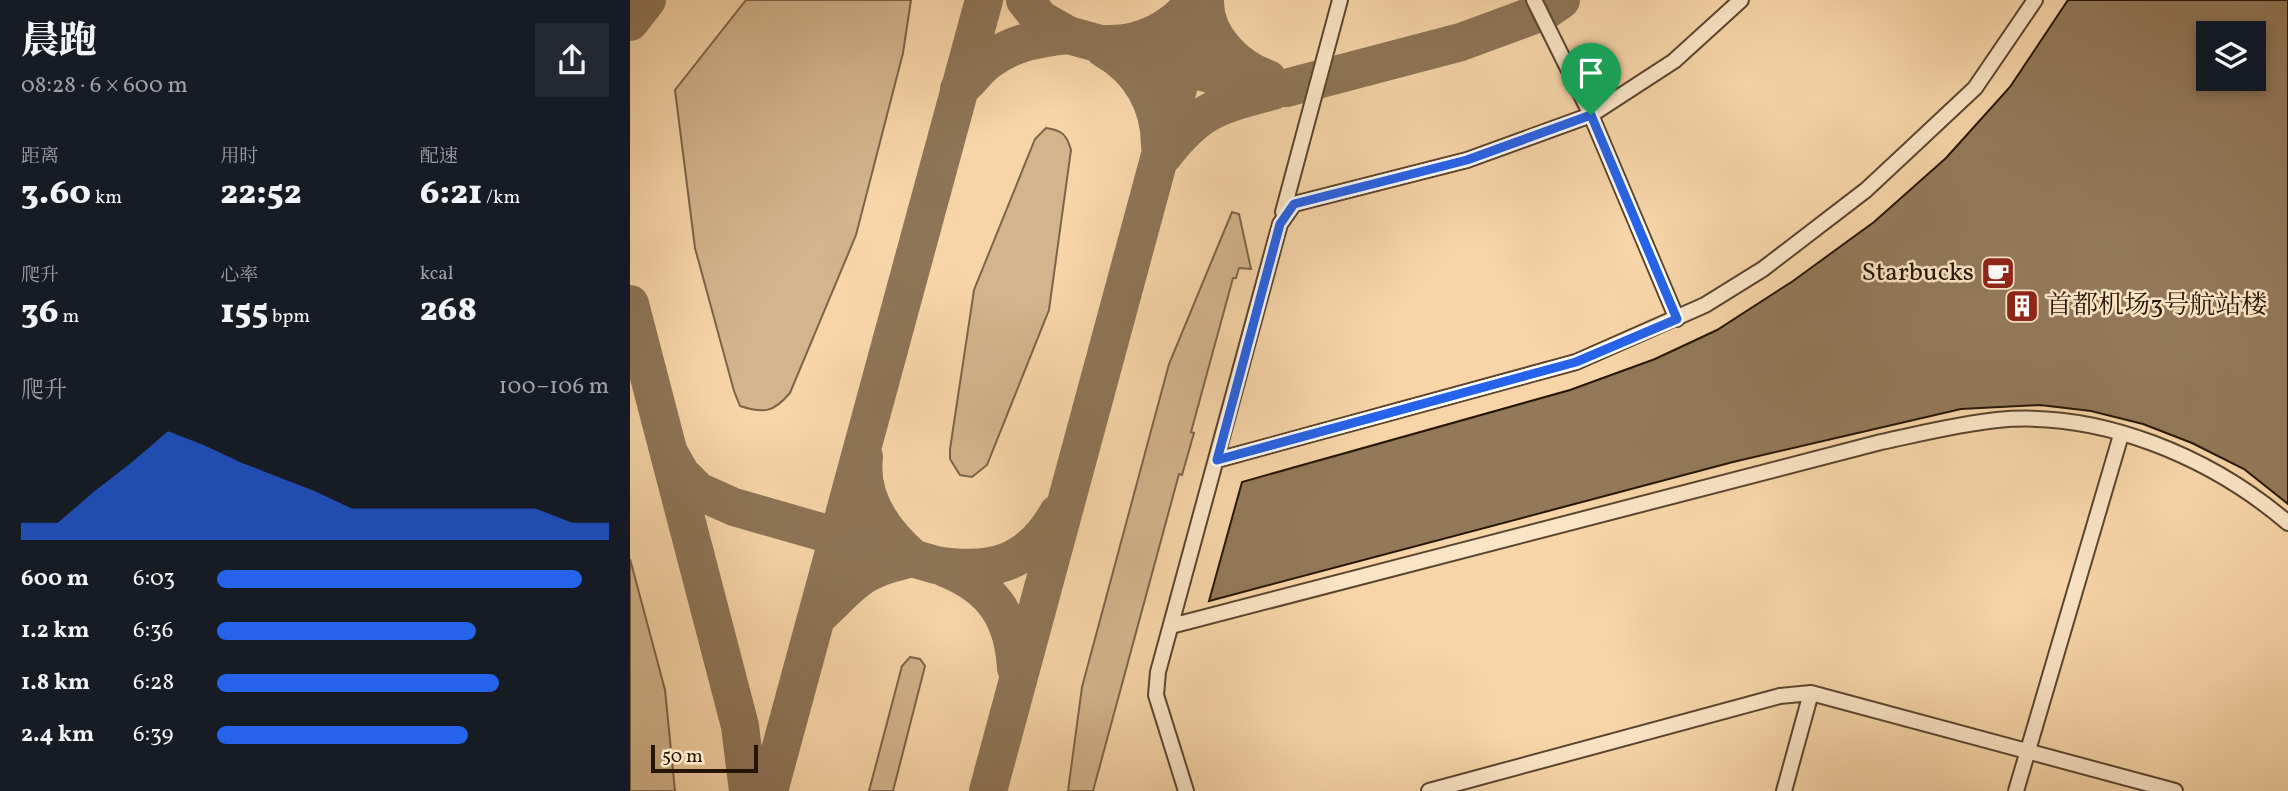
<!DOCTYPE html>
<html lang="zh">
<meta charset="utf-8">
<style>
:root{--surface:#171b24;--page:#242831;--text:#f1f3f6;--muted:#9ea1a6;--accent:#2563eb}
body{margin:0;font-family:Vollkorn,"Noto Serif SC",serif;background:var(--page);color:var(--text);height:100vh;display:flex;flex-direction:column;font-size:26px;white-space:nowrap}
*{box-sizing:border-box;margin:0}
p{font-size:23px;color:var(--muted)}
.icon{flex:none;width:38px;height:38px;fill:none;stroke:currentColor;stroke-width:2;stroke-linecap:round;stroke-linejoin:round}
.map{position:relative;flex:1;overflow:hidden}
.side{display:flex;flex-direction:column;background:var(--surface);width:630px}
.side>*{flex:none}
.buttons{position:absolute;left:1566px;top:21px;display:grid;gap:14px}
.buttons a{display:grid;place-items:center;width:70px;height:70px;border-radius:0px;background:var(--surface);box-shadow:0 4px 10px #0003;font-size:35px}
.scale{position:absolute;left:21px;bottom:18px;width:107px;box-sizing:border-box;padding-left:7px;border:4px solid #261506;border-top:0;font-size:19px;line-height:24px;white-space:nowrap;color:#261506;-webkit-text-stroke:5px #fae4c6;paint-order:stroke}
.pin{position:absolute;display:grid;place-items:center;width:60px;height:60px;color:#fff;margin:-72px -30px;border-radius:50% 50% 50% 0;rotate:-45deg;box-shadow:0 0 7px #0007}
.pin .icon{rotate:45deg}
.round{display:grid;place-items:center;flex:none;width:74px;height:74px;border-radius:0px;background:var(--page)}
.headline{display:flex;align-items:center;justify-content:space-between;height:119px;padding:0 21px}
h1{font-size:38px;font-weight:800;line-height:52px}
.stats{display:grid;grid-template-columns:repeat(3,1fr);gap:10px;height:119px;padding:7px 21px}
.stats div{display:grid;align-content:center}
.stats b{font-size:35px;font-weight:800}
.stats small{font-size:19px;font-weight:400}
.stats p{font-size:19px}
.chart{height:196px;padding:14px 21px}
.chart p{display:flex;justify-content:space-between}
.chart svg{width:100%;height:126px;margin-top:7px;fill:var(--accent);opacity:.7}
ul{padding:0 21px;list-style:none;font-size:23px}
li{display:grid;grid-template-columns:112px 84px 1fr;align-items:center;height:52px}
li i{height:18px;border-radius:9px;background:var(--accent)}
main{display:flex;flex:1;min-height:0}
.map>svg:first-child{display:block}
.green{fill:#d3b48c;stroke:#7c6449;stroke-width:2}
.lines{fill:none;stroke-linecap:round;stroke-linejoin:round}
.taxiway{stroke:#8e7557;stroke-width:38}
.building{fill:#93795a;stroke:#261506;stroke-width:2;fill-rule:evenodd}
.minor-casing{stroke:#5a452e;stroke-width:18}
.minor{stroke:#fae4c6;stroke-width:14}
.route-casing{stroke:#fff;stroke-width:14}
.route{stroke:#2563eb;stroke-width:9}
.labels{text-anchor:middle;dominant-baseline:central;stroke-width:5;stroke-linejoin:round;paint-order:stroke}
.poi-label{font-size:26px;fill:#261506;stroke:#fae4c6;text-anchor:end}
</style>
<main>
<section class="side">
<div class="headline"><div><h1>晨跑</h1><p>08:28 · 6 × 600 m</p></div><a class="round"><svg class="icon" aria-label="share" viewBox="0 0 24 24"><path d="M12 15V3M7 8l5-5 5 5M5 13v7h14v-7"/></svg></a></div>
<div class="stats">
<div><p>距离</p><b>3.60<small> km</small></b></div>
<div><p>用时</p><b>22:52</b></div>
<div><p>配速</p><b>6:21<small> /km</small></b></div>
</div>
<div class="stats">
<div><p>爬升</p><b>36<small> m</small></b></div>
<div><p>心率</p><b>155<small> bpm</small></b></div>
<div><p>kcal</p><b>268</b></div>
</div>
<div class="chart"><p><span>爬升</span>100–106 m</p>
<svg viewBox="0 0 160 44" preserveAspectRatio="none"><path d="M0 44V38L10 38L20 27L30 17L40 6L50 11L60 17L70 22L80 27L90 33L100 33L110 33L120 33L130 33L140 33L150 38L160 38V44z"/></svg>
</div>
<ul>
<li><b>600 m</b>6:03<i style="width:93%"></i></li>
<li><b>1.2 km</b>6:36<i style="width:66%"></i></li>
<li><b>1.8 km</b>6:28<i style="width:72%"></i></li>
<li><b>2.4 km</b>6:39<i style="width:64%"></i></li>
</ul>
</section>
<div class="map">
<svg width="1658" height="791" viewBox="0 0 1658 791">
<rect width="100%" height="100%" fill="#f7d5a8"/>
<filter id="stains"><feTurbulence type="fractalNoise" baseFrequency=".00286" numOctaves="4"/><feColorMatrix values="0 0 0 0 .2 0 0 0 0 .09 0 0 0 0 .02 0 0 0 .5 -.17"/></filter>
<radialGradient id="worn" r=".72"><stop offset=".6" stop-color="#630" stop-opacity="0"/><stop offset="1" stop-color="#630" stop-opacity=".3"/></radialGradient>
<path class="green" d="M116 0H281L273 53 226 235 160 393C144 412 134 414 110 406L104 391 65 248 45 90Z
M416 128C432 130 437 135 441 150L419 310 357 465 342 477 330 475 320 459V449L344 290 405 139Z
M602 212 609 214 621 269 609 268 606 278H603L561 432 564 433 552 475 549 474 463 791H438L452 687 539 364Z
M0 559 35 690 45 791H0Z
M280 657 290 659 295 666 263 791H239L272 666Z"/>
<g class="lines">
<path class="taxiway" d="M395 0 410 19 438 35 619 85 656 88 831 42 915 11 931 0
M575 0C574 37 606 68 638 79
M0 22 17 0
M477 44C512 45 545 28 565 0
M474 49C510 69 530 104 530 146
M329 89C340 81 347 69 358 61 382 43 408 38 438 35
M533 156C569 109 587 106 643 91
M0 304 110 726 118 791
M42 458 51 474 68 491 104 507 306 565C362 574 399 564 428 513
M315 568C363 587 383 617 386 668
M187 617C227 580 226 571 283 558 253 532 229 498 234 457
M139 791 354 0
M358 791 572 0"/>
</g>
<path class="building" d="M1438 0H1658V504L1614 469 1562 443 1513 424 1461 411 1410 405 1331 409 1103 462 579 601 612 482 940 390 1025 359 1087 330 1163 281 1244 222 1316 158 1380 87ZM1578 33H1624V79H1578Z"/>
<g class="lines">
<g class="minor-casing">
<path id="minor" d="M904 0 961 115 1047 319
M653 212 710 0
M587 460 946 362 1075 305 1133 269 1236 190 1281 148 1345 88 1405 0
M541 626 1251 442C1289 434 1328 424 1367 420 1470 410 1581 457 1658 523
M556 791 526 695 528 672 650 224 664 204 837 160 961 115 1044 61 1111 0
M799 791 1150 696 1181 693 1545 791
M1154 791 1181 693
M1386 791 1491 435"/>
</g>
<use href="#minor" class="minor"/>
</g>
<g class="lines">
<g class="route-casing">
<path id="route" d="M961 115 1047 319 946 362 587 460 650 224 664 204 837 160Z"/>
</g>
<use href="#route" class="route"/>
</g>
<defs>
<g id="cafe-square" transform="scale(1.75)"><rect x="-9" y="-9" width="18" height="18" rx="4" fill="#8f2418" stroke="#fae4c6"/><path d="M-5.5-4.5H6V0H3Q3 3.5 0 3.5H-2.5Q-5.5 3.5-5.5 0ZM3-3.2v2h1.7v-2ZM-6 4.5H4V6H-6Z" fill="#fff"/></g>
<g id="building-square" transform="scale(1.75)"><rect x="-9" y="-9" width="18" height="18" rx="4" fill="#8f2418" stroke="#fae4c6"/><path d="M-4-6H4V6H1V3H-1V6H-4ZM-2.5-4.3h1.7v1.8h-1.7ZM.8-4.3h1.7v1.8H.8ZM-2.5-1h1.7V.8h-1.7ZM.8-1h1.7V.8H.8Z" fill="#fff"/></g>
</defs>
<g fill-rule="evenodd">
<use href="#cafe-square" x="1368" y="273"/>
<use href="#building-square" x="1392" y="306"/>
</g>
<g class="labels">
<g class="poi-label">
<text x="1344" y="273">Starbucks</text>
<text x="1416" y="306" text-anchor="start">首都机场3号航站楼</text>
</g>
</g>
<rect width="100%" height="100%" filter="url(#stains)"/>
<rect width="100%" height="100%" fill="url(#worn)"/>
</svg>
<div class="buttons">
<a><svg class="icon" aria-label="layers" viewBox="0 0 24 24"><path d="M12 4l9 5-9 5-9-5zM3 14l9 5 9-5"/></svg></a>
</div>
<div class="scale">50 m</div>
<div class="pin" style="left:961px;top:115px;background:#1e9e55"><svg class="icon" aria-label="arrive" viewBox="0 0 24 24"><path d="M6 21V4h12l-3 4 3 4H6"/></svg></div>
</div>
</main>
